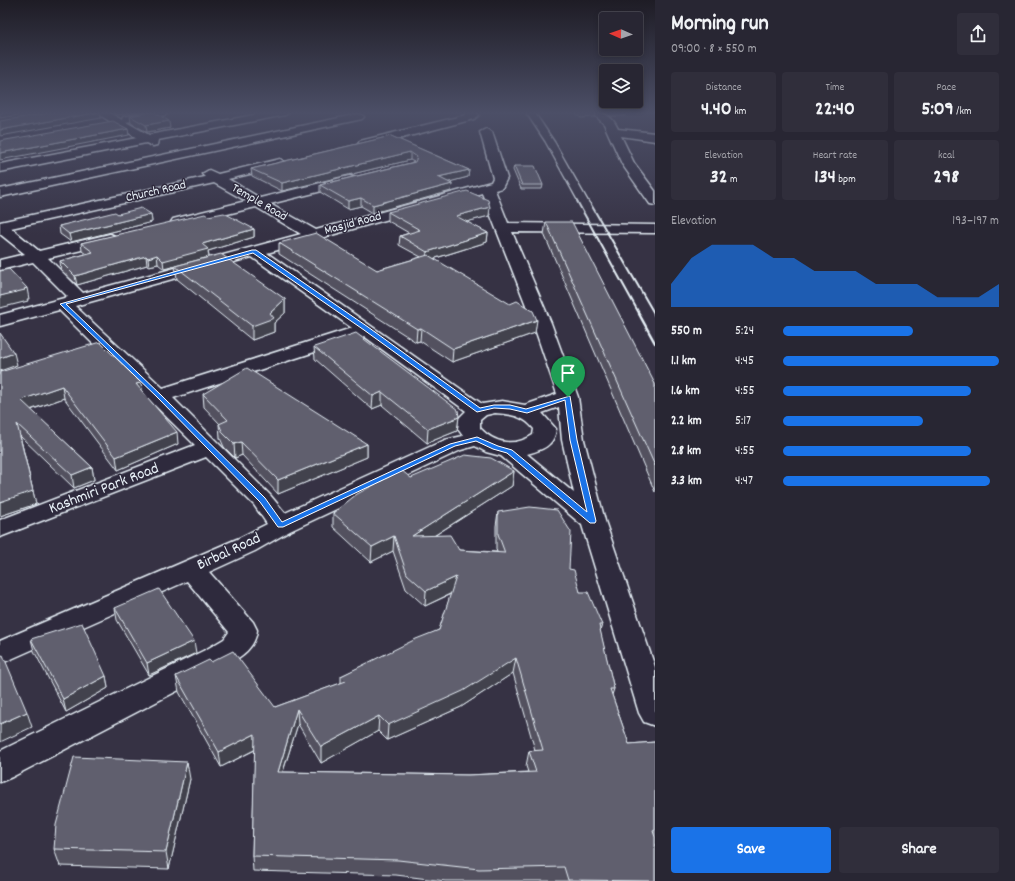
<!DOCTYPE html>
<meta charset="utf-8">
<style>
:root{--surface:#282633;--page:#302e3b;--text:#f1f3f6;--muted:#a5a5ac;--line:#44434e;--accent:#1a73e8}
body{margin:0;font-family:Dekko,sans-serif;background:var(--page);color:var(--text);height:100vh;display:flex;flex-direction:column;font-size:15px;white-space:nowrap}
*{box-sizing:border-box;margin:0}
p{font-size:13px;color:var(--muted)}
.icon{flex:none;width:22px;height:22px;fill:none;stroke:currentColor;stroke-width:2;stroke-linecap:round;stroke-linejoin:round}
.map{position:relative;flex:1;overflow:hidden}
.panel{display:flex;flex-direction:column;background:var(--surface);width:360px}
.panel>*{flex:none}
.needle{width:26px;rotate:272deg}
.controls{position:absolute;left:599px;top:12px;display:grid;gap:8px}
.controls a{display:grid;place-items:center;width:44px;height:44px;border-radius:4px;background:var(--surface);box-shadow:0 2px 6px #0003,0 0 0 1px var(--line);font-size:20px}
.pin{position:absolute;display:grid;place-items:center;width:34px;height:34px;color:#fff;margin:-41px -17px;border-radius:50% 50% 50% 0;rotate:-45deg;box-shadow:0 0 4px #0007}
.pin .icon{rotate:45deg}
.round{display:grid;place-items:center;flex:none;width:42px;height:42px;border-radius:4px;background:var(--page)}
.headline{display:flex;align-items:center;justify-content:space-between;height:68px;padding:0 16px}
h1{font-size:22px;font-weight:800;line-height:30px}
.metrics{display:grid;grid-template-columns:repeat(3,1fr);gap:6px;height:68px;padding:4px 16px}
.metrics div{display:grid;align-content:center;border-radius:4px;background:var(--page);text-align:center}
.metrics b{font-size:20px;font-weight:800}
.metrics small{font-size:11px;font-weight:400}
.metrics p{font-size:11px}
.chart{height:112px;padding:8px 16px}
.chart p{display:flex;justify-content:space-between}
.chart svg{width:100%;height:72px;margin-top:4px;fill:var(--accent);opacity:.7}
.button{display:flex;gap:8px;margin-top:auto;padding:8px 16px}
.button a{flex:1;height:46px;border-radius:4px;background:var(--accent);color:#fff;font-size:16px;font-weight:800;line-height:46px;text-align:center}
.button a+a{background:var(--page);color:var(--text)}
ul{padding:0 16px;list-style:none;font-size:13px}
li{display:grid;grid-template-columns:64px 48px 1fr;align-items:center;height:30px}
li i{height:10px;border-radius:5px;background:var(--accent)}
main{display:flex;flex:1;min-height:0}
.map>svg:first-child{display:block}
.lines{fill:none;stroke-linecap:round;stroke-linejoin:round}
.street-casing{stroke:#e8f1f8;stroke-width:3}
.street{fill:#2f2a3d;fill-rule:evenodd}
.rail-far2{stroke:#e8f1f8;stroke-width:1.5}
.rail-far1{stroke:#e8f1f8;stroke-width:2}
.rail{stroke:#e8f1f8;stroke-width:2.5}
.wall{fill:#53515f;stroke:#e8f1f8;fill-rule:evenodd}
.shaded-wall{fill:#43424d;stroke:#e8f1f8}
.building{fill:#605e6e;stroke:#e8f1f8;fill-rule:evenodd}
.route{fill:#1a73e8;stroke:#fff;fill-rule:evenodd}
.labels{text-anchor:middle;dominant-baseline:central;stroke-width:3;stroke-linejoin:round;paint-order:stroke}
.far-street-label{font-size:13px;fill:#e8f1f8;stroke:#2f2a3d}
.street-label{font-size:16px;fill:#e8f1f8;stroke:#2f2a3d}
</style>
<main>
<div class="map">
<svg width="655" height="881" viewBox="0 0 655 881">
<rect width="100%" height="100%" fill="#363244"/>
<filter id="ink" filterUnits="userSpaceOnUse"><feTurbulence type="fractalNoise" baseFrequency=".025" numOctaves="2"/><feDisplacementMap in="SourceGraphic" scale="8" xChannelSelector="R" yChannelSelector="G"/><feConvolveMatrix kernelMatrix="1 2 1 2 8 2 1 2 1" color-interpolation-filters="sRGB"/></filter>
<g filter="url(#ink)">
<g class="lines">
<g class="street-casing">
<path id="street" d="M95 112H108L122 120 123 117 148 112H170L165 115 126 122 149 135 269 112H290L285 115 158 140 157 145 153 146 146 143 0 172V164L137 138Z
M465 112H476L479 115 474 119 364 148 358 144 360 141 466 115Z
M592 112C605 112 612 116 618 129L655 133V141L621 136 634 163 655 191V205L650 204 622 164 604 124Z
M358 114 362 115 364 117 362 119 0 197V189Z
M486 129 492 132 507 178 502 188 495 190 508 223 655 225V233L512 232 551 323 578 397 584 440 605 521 655 667V726L644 722 639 713 582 525 501 456 486 452 475 446 461 450 290 531 255 551 209 572 253 622 257 630C255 648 242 656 227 665L12 777 0 782V751L207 649 224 639 229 632 187 581 0 664V641L237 539 267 524 254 505 206 457 0 537V520L195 445 59 310 0 326V315L68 297 33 262 0 270V260L25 254 0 234V222L205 177 202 174 209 170 218 174 280 159 286 163 284 166 228 179 260 198 349 176 354 177 356 180 354 183 270 204 316 230 491 182 493 178 480 132ZM214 183 246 201 173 219 171 222 173 225 178 226 256 207 301 234 83 293 48 258 115 242 118 239 115 236 110 234 39 251 11 228ZM482 193 533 323 557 394 525 405 502 401 482 404 267 253ZM252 257 352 328 163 388 75 306ZM364 336 466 411 459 418 458 429 463 436 445 440 285 513 270 495 173 398ZM559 407 562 440 574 493 527 454C542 450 554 446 556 429L542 413ZM495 413C511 414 524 416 534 429L533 435C514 447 495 444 480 428V420L486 415Z"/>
</g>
<use href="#street" class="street"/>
<path class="rail-far2" d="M525 112 545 142 578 202
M535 112 555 142 589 202"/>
<path class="rail-far1" d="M577 201 640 315
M589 201 655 315"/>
<path class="rail" d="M639 314 655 343
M654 314 655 316"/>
</g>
<path class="wall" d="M111 112H139L117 115Z
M573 112H596L595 117 581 118Z
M602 112H625V116H611Z
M130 116 170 128 147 132 131 123Z
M391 136 469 170 468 177 448 182 452 184 451 191 373 213 361 206 348 209 320 192V185L414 162 410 160 282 191 252 176 251 169Z
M514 166 543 185 542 189H521L513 170Z
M388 212 489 216 466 222 488 233 487 242 433 259 535 333 452 362 420 341 416 342 279 254V243L377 270 421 257 399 245 400 236 409 233 388 221Z
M118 214H151L152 222 71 242 60 234 59 226Z
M208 216 254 229V237L208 251 209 257 285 299V313L274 323V332L252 340 177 279 175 266 164 269 158 264 149 266 147 265 77 285 61 270 60 261 86 254 82 251 81 243Z
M546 222 655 384V492L544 234Z
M314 347 457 431 427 443 382 405 372 409 315 359Z
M0 372 142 392 178 444 118 470 64 398 31 410 92 467 94 480 74 488 20 436 36 504 0 516Z
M203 394 367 444V457L278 494 242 455 235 458 224 447 220 438 219 424H220L204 407Z
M514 471 512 486 434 536 459 550 497 552 496 549V526L498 512 569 569 580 592 602 625 600 631 614 689 612 695 629 744 655 742V881H445L396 875 253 871 252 856 255 750 221 767 179 692 176 676 211 662 275 707 341 683V676L439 630 451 594 425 606 406 589 393 551 371 562 333 527V513L411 478ZM513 673 535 750 529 751 526 766 528 772 468 775 283 772 298 724 321 763 378 731 387 740 461 707Z
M115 608 196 653 149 675 117 620Z
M31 639 106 676 108 688 66 712 34 651Z
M190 779 169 869 60 866 54 849Z"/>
<path class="shaded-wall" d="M4 112H37L0 118V113Z
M100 112 101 118 0 136V130Z
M117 112H139L117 115Z
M169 121 170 128 147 132 146 125Z
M128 129 129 135 0 160V153Z
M410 152V160L282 191V183Z
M469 170 468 177 438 185V177Z
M452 184 451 191 373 213V205Z
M361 198V206L348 209V201Z
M490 207 489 216 455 225 456 216Z
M151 214 152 222 71 242 69 234Z
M254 229V237L208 251 209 257 164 269 163 261 202 244Z
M488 233 487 242 426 261 427 252Z
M157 255 158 264 149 266 148 258Z
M146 256 147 265 77 285 75 276Z
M27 288 29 299H27L28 301 0 308V296Z
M285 299V313L274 323V332L252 340V326L270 313Z
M537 320 535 333 452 362 453 349Z
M421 328 420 341 416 342 417 329Z
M14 353 17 365 0 371V358Z
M141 383 143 395 136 384Z
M62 386 64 398 24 412 21 400Z
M382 392V405L372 409 373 396Z
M459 417 457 431 427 443 428 429Z
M177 432 178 444 118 470 116 457Z
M20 436 36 504 0 516V502Z
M241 442 242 455 235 458 234 444Z
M367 444V457L278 494V480Z
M92 467 94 480 74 488 72 475Z
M514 471 512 486 410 551 412 536Z
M394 536 393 551 371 562 372 547Z
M456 577 454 592 425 606 426 591Z
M194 641 196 653 149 675 147 663Z
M516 658 513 673 461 707 387 740 388 725Z
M106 676 108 688 66 712 63 699Z
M297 709 298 724 278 787V772Z
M27 712 32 727 0 742V724Z
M379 716 378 731 321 763V747Z
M255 734 256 749 221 767 219 752Z
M187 762 190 779 169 869 166 852Z"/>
<path class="building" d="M56 112H100L0 130V121Z
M151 112H154L169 121 146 125 130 116Z
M113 121 128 129 0 153V141Z
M391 136 469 170 438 177 452 184 373 205 361 198 348 201 320 185 415 162 417 157 410 152 282 183 251 169Z
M514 166H535L543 185H522Z
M467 191 488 200 490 207 456 216 488 233 427 252 400 236 420 230 388 212Z
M141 208 151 214 69 234 59 226 115 212 118 214Z
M224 213 254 229 202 244 208 249 163 261 157 255 148 258 146 256 75 276 60 261 93 252 81 243 205 214 208 216Z
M546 222H572L655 384V466Z
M316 233 377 270 428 255 510 304 517 301 533 311 537 320 453 349 421 328 417 329 279 243Z
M221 254 285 299 270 313 274 318 252 326 175 266Z
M9 269 27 288 24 289 25 290 0 296V271Z
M0 333 14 353 0 358Z
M356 333 458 410 459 417 428 429 382 392 373 396 314 347Z
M100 342 141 383 136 384 177 432 116 457 62 386 21 400 92 467 72 475 17 424 33 491 0 502V372Z
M247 368 367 444 278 480 241 442 234 444 223 433 219 424 228 420 203 394Z
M465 455 491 458 514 471 412 536 450 535 459 550 505 553 498 534V512L530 507 557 510 571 532 569 569 574 570 580 592H588L602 625H599L614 689H610L629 744 655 742V830L653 831 655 837V881L568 880 564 867 479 869 398 860 252 856 255 734 219 752 176 676 209 660 211 662 233 651 275 707 346 681 341 676 416 639 439 630 456 577 426 591 407 574 394 536 372 547 333 513 357 494 401 470 411 478ZM516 658 543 750 529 751 536 772 468 775 278 772 297 709 321 747 379 716 388 725 463 691Z
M159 589 194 641 147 663 115 608Z
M82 623 106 676 63 699 31 639Z
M3 655 27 712 0 724V656Z
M74 757 187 762 166 852 54 849 56 825Z"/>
</g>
<linearGradient id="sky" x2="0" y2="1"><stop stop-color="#1e1c25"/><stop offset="0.48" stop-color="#4c4f67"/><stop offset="1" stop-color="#4c4f67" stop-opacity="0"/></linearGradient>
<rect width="655" height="235" fill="url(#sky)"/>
<path class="route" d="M252 250H256L368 327 480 408 494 405H510L526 409 570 396 577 440 596 521 595 523H590L507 453 493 449 476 441 455 446 283 527H278L260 502 157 397 60 304ZM253 253 364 330 477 412 494 408 510 409 527 413 565 400 570 440 587 512 512 450 498 446 477 437 450 444 282 522 265 498 161 395 66 304Z"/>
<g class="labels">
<g class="far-street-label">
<text transform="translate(156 192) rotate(-13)">Church Road</text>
<text transform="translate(259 203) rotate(30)">Temple Road</text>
<text transform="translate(353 224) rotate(-15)">Masjid Road</text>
</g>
<g class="street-label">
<text transform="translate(104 489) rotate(-21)">Kashmiri Park Road</text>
<text transform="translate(229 552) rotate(-25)">Birbal Road</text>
</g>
</g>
</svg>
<div class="controls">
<a><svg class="needle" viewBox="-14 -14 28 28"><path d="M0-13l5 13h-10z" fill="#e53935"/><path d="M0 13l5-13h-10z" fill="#a5a5ac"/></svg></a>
<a><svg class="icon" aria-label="layers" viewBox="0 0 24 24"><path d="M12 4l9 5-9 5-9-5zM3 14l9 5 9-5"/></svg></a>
</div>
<div class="pin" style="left:568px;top:397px;background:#1e9e55"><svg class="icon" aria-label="arrive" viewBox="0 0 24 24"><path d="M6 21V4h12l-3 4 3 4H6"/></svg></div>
</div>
<section class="panel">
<div class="headline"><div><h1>Morning run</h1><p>09:00 · 8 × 550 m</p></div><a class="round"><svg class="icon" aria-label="share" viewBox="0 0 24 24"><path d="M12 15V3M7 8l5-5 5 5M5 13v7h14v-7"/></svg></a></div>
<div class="metrics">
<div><p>Distance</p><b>4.40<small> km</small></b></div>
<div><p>Time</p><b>22:40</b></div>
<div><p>Pace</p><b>5:09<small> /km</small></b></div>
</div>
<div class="metrics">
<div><p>Elevation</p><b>32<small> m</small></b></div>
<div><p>Heart rate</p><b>134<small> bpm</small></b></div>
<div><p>kcal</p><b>298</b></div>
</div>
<div class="chart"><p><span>Elevation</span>193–197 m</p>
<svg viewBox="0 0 160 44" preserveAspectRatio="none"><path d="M0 44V30L10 14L20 6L30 6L40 6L50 14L60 14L70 22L80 22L90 22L100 30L110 30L120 30L130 38L140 38L150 38L160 30V44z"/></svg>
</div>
<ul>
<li><b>550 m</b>5:24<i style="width:60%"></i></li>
<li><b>1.1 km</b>4:45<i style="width:100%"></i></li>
<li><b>1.6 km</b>4:55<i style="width:87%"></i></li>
<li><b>2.2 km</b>5:17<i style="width:65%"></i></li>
<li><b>2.8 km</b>4:55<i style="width:87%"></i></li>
<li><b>3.3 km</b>4:47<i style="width:96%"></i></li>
</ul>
<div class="button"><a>Save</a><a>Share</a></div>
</section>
</main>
